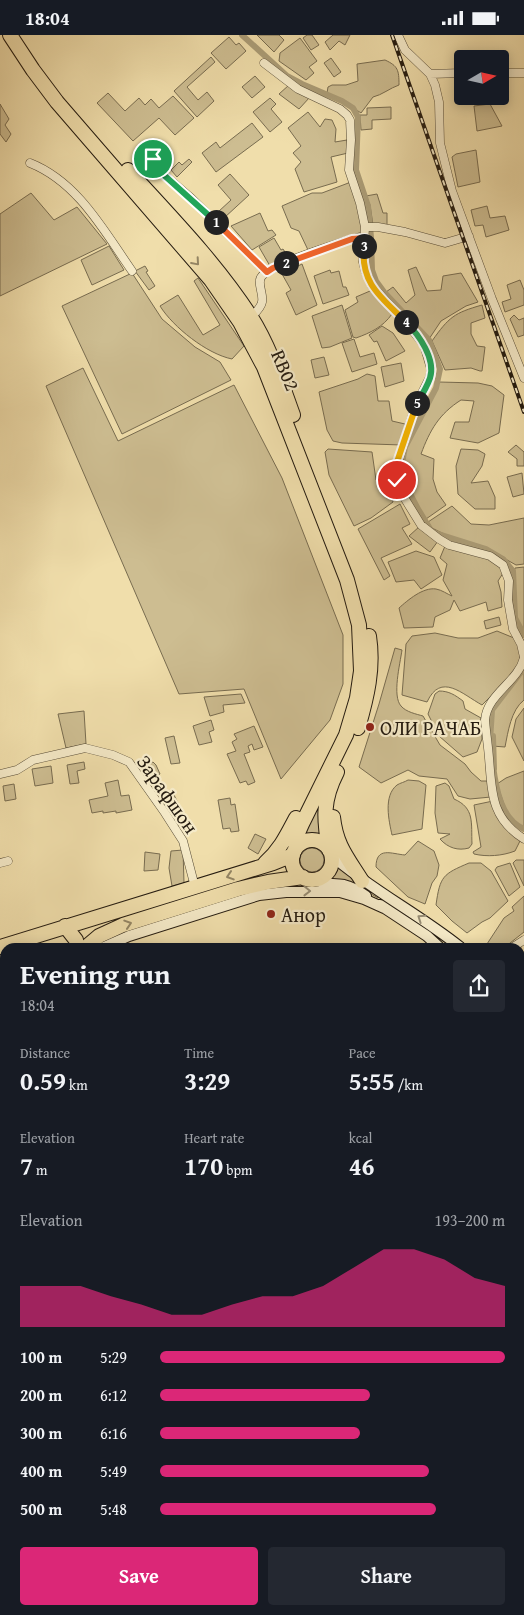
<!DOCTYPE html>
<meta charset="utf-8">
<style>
:root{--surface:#171b24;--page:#242831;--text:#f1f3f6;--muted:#9ea1a6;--accent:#db2777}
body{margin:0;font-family:"Gentium Book Plus",serif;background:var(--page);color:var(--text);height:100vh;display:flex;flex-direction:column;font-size:19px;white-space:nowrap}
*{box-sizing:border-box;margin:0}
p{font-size:16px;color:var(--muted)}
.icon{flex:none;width:28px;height:28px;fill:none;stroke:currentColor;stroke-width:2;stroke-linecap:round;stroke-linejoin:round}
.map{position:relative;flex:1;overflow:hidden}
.panel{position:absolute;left:0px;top:908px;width:525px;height:672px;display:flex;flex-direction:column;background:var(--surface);border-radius:15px 15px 0 0;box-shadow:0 2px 12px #0003}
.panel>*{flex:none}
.needle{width:32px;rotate:81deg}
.fabs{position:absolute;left:454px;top:15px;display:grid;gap:10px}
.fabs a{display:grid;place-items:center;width:55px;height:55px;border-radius:5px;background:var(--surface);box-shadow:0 2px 12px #0003;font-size:25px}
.pin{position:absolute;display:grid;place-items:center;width:42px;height:42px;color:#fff;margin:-21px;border:2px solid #fff;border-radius:50%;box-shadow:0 1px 5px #0007}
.km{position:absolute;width:25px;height:25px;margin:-12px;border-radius:50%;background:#222;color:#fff;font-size:14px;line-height:25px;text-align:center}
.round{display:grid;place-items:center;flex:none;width:52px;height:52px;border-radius:5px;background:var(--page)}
.summary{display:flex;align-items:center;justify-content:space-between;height:85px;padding:0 20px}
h1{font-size:28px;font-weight:700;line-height:38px}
.stats{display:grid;grid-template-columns:repeat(3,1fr);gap:8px;height:85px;padding:5px 20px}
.stats div{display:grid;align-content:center}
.stats b{font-size:25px;font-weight:700}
.stats small{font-size:14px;font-weight:400}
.stats p{font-size:14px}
.chart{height:140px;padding:10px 20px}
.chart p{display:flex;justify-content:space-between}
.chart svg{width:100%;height:90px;margin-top:5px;fill:var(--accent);opacity:.7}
.primary-button{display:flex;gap:10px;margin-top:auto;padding:10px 20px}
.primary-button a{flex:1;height:58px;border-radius:5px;background:var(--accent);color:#fff;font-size:20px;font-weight:700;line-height:58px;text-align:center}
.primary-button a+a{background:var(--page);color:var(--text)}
ul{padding:0 20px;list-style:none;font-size:16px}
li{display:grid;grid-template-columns:80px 60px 1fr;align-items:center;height:38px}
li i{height:12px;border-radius:6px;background:var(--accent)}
.status{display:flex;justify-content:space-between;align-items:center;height:35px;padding:0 25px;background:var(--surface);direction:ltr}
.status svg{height:14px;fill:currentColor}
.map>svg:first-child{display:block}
.green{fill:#cdbd91;stroke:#786c50}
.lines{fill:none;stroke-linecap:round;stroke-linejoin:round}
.canal{stroke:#ab9c76;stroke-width:6}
.street-casing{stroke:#574c37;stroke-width:9}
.secondary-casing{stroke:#241b10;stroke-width:12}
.highway-casing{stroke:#241b10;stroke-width:16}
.street{stroke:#f5eac8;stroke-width:8}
.secondary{stroke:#f5eac8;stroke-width:10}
.highway{stroke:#f0deab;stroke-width:14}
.rail-casing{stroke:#241b10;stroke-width:4}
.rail{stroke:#f5eac8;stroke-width:2;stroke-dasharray:5.5;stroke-linecap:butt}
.oneway{stroke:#948665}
.oneway2{stroke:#978d75}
.split-1-casing{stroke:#fff;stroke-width:10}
.split-2-casing{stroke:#fff;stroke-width:10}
.split-3-casing{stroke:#fff;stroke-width:10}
.split-4-casing{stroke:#fff;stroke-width:10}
.split-5-casing{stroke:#fff;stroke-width:10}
.split-6-casing{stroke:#fff;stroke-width:10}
.split-1{stroke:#22a559;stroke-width:6}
.split-2{stroke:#f0652b;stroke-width:6}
.split-3{stroke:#f0652b;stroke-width:6}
.split-4{stroke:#f5b400;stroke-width:6}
.split-5{stroke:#22a559;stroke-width:6}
.split-6{stroke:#f5b400;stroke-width:6}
.poi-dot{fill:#8f2418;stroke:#f5eac8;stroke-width:2}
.labels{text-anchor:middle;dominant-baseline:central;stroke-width:4.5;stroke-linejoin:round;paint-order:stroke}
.street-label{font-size:20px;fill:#241b10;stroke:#f5eac8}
.poi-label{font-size:20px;fill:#241b10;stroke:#f5eac8;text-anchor:start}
</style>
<div class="status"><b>18:04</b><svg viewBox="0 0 49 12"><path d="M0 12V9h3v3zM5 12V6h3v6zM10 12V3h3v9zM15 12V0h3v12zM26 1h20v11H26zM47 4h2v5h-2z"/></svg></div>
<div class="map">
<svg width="524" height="1580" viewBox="0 0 524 1580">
<rect width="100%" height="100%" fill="#f0deab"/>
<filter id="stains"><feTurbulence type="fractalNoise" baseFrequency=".004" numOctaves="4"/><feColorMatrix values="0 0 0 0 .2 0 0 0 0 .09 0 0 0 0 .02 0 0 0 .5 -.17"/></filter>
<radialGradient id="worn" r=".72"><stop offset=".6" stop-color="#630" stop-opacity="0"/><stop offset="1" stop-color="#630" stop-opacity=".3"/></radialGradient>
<path class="green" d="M257 0H279L284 5 274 17Z
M307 0H312L319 10 311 15 303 3Z
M333 0H350L345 10 339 6 330 15 325 7Z
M229 2 236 10 239 8 246 16 226 34 211 18Z
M300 3 317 26 309 32 314 38 306 45 279 26 280 18Z
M211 22 215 27 187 52 198 65 207 57 214 66 197 82 174 56Z
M331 23 341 37 334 42 324 28Z
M385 25C398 31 399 35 399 50 390 53 382 60 373 62L361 78 343 66 327 58 328 52 332 50H346L358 46 357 29Z
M255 41 265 52 252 63 242 52Z
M289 50 310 62 299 74 279 59Z
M108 58 125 76 139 63 145 70 151 64 159 73 173 61 194 83 175 100 159 83 133 106 97 68Z
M270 63 276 69 271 74 282 87 270 97 253 77Z
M0 69 9 84 5 90 11 99 6 107 0 99Z
M490 69 502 91 477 96 474 71Z
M391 72V84L372 85V94L361 95 360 80H367V73Z
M308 77 320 92 325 84 332 85 336 94 335 107 347 105 348 118 331 122 337 147 304 157 295 134 301 127 293 118 301 111 288 93Z
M252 88 263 102 216 137 202 118 216 107 220 113Z
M476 115 480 147 458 152 452 122 456 119Z
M189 124 192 127 177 142 171 135 179 127 182 130Z
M230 139 249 160 224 183 218 177 231 165 218 150Z
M351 147 360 169 362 197 308 215 299 196 291 193 282 171 312 158H322Z
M31 158 54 185 77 172 107 209 0 261V179Z
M377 159 383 178H387V191L373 190 370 170 366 161Z
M487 171 490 183 505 181 509 195 486 202 483 190 475 191 471 175Z
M260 178 268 196 272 195 276 200 252 215 231 191Z
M274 203 281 215 283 214 287 220 270 231 259 212Z
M109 211 124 235 92 250 81 225Z
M302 229 317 270 296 280 286 258 291 255 282 239Z
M145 231 148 236 146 237 155 251 149 255 135 236Z
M416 232 427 256 441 255 443 241 461 238 478 267 466 271 441 286 429 304 386 257 393 252 406 268 415 260 408 235Z
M330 235 331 238 339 236 343 252H346L349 260 323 269 314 241Z
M132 238 162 284 195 312 220 327 231 345 122 399 62 271Z
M198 243 244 311 232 324C207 319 173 292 160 271L178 260 203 300 220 290 194 246Z
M520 245 524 255V270L505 277 502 267 511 264 507 250Z
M370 256 392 279C383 292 370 298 356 303L353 302 345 275 358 267 356 262Z
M342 270 352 303 330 312 322 313 312 281Z
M482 270 485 283 471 288V299L477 311 485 312 482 336H480L471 333 445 335 432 306C449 282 454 278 482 270Z
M514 280 519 285 524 283V300L518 302 510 284Z
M382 291 393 298 405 316 386 326 377 306 374 307 369 300Z
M354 304 360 322 374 318 377 329 352 337 342 308Z
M324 322 329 340 315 343 311 325Z
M401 328 404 346 385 352 381 332Z
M83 333 118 406 234 350 282 443 343 600V649L330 685 281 744 244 654 179 659 46 351Z
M367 339 375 341 378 366H389L392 386 405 389 402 410 342 408 333 406 327 395 319 357 358 344Z
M439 347 478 348 492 351 504 360 499 398 478 408 450 403 455 387H469L474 366 461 365C439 379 430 395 421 419L434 424 433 444 437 457 446 470 426 484C418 472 406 453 402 439 397 420 431 367 439 347Z
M516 410 524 417V431H517V424L508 417Z
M328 414 372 417 376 445 385 443 390 454 393 467 371 483 354 491 329 440 325 417Z
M461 414 478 415 485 419 482 431 471 448 488 446 495 462V474H475L458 459 456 431Z
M522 438 524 459 513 462 507 442Z
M400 469 410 489 402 493 412 509 381 523 390 541 384 545 358 494Z
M452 471 471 489 489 490 524 483V529L516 530 486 513 448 501 432 493 428 487Z
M420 491 438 506 430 517 409 501Z
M445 511 492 524 505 535 498 546 501 557 502 572 488 576 486 567 460 576 454 565 450 575 435 582 433 592 404 593 399 573C408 565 423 552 436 554 442 555 447 559 452 561L443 545 447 529 440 523Z
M416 516 434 522 442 540 421 554 414 545 396 547 388 527Z
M524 532V600L516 583 514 536 515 533Z
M499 582 501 590 486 594 484 586Z
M497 596 514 603 521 613 519 630 509 643 482 670C462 659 441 637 427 667L402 660 406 609 412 601 435 598 458 603H478Z
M395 613 402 615C400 629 392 661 401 671 406 677 416 679 423 681L440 710 465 729 471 737 481 746H489L491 762 470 764 458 761 447 744 419 741 408 735 381 748 359 732 379 669Z
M524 635V665C511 675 508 697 505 712L492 711 491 693 493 676Z
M439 656C449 656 455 660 463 666L465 674 481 683 482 704 477 717 463 722 439 701 428 679 435 659Z
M241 659 245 668 223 670 224 677 210 681 204 662Z
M524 673V726L512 702 516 684Z
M84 676 86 709 66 713 58 679Z
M211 685 214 695 209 697 212 707 199 710 193 691Z
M254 691 263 712 254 715 252 709 248 711 250 717 244 719 255 747 248 750 246 746 240 748 227 719 236 716 232 707 237 704 234 699Z
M174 701 180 728 171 729 165 703Z
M84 727 85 734 77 736 79 748 70 749 67 730Z
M153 727 156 730 160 739 147 744 142 732Z
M51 731 53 748 35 751 32 734Z
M524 736V794L508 781 497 749 506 743Z
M118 745 121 761 129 760 132 775 116 778V776L103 778V776L92 778 89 765 108 761 105 748Z
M408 745 419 746 426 750 422 794 392 800C389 786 383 761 397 750 400 748 405 747 408 745Z
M445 748 449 751 454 764C475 773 471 788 472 809L469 813C458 816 448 813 440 804L450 799 438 798 435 778 436 751Z
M14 749 16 764 5 766 3 751Z
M322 757 323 800 315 798 300 800Z
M173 758 178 768 167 774 161 763Z
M230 763 231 770 235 769 239 796 231 797 230 793 223 794 218 765Z
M493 766 503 791 521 804 515 816C502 821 487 822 474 819L473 817 481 812 474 770Z
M255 799 266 804 258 819 248 813Z
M418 806 434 816 439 830 437 841 432 848 425 869 408 862 376 832C376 811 392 819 405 820Z
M300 825a12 12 0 1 1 24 0a12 12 0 1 1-24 0Z
M183 815 184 848 172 851 169 833 171 816Z
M145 817 160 819 158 835 144 836Z
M516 825H524V851L513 828Z
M469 828H481L491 836 508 866 490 883 482 887 467 898 452 886 436 870C440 841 443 839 469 828Z
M510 828 520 852 509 861 495 835 497 832Z
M338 829 380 861 378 863 364 855 329 845 334 840Z
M524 861V897L505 912H490L487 909 504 883 514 876 512 872Z
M520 911 524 918V953L520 956V912H517Z
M520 1255 524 1257V1315L520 1301Z
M5 1320V1352L0 1353V1321Z
M524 1358V1406L520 1407V1359Z
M5 1476V1551L0 1552V1478Z
M520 1570H522L524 1576 511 1580H486L504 1575H520Z
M261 1575H361L363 1580H255L254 1577Z
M433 1575H459L446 1580H435Z"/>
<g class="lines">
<path class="canal" d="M242 0 287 41 302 49 342 66 353 73 358 82 356 135 368 171 371 202 372 235 376 246 384 257 429 305 440 334 436 353 405 412 400 439 418 474 432 497 486 514 503 524 513 536 515 583 524 600
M493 701 494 734
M490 706 492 675 524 633
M493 731C496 754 501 784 524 794"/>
<g class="street-casing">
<path id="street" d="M398 0 405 15 430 39 435 50 439 67 440 108 452 156 492 264 524 343
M264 28 298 54 340 74 347 80 350 85 351 105 349 135 360 168 365 192 363 227 365 235 372 251 410 292 424 310 431 334 430 342 415 372 397 430V445L405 464 421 490 439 504 449 510 490 521 503 530 509 546 508 565 513 594 521 609 524 622
M500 38H524
M430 39 462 38
M159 118 153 124V128L155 132 192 164 267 237
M30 128C78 147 104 196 132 236
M365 192H378L405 197 445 208 469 201
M251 282C255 278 261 273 262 267 264 259 256 247 262 241 272 229 334 210 352 204L365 203
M524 623C518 647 487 659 485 685 486 698 488 710 489 723 492 758 491 783 524 804
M0 739 17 735 33 725 85 713 113 720 129 727 165 778 183 806 195 852
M0 828 8 826
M513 912 524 905"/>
</g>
<g class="secondary-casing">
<path id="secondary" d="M331 820C371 855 419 879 460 912
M313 845C324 850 333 848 344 850 352 852 359 856 366 861
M380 870 427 901 439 912
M104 912 129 901 259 860 286 857H340L364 864 384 873
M520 995 524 1004
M520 1024 524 1033
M520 1486 524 1485
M520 1566 524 1565
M194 1575 195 1580
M246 1580 248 1575
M469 1580 487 1575"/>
</g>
<g class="highway-casing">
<path id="highway" d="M10 0 33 35 57 67 211 245 240 287 264 332 347 545 359 590 361 636 357 663 346 700 302 789 298 798 295 815
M128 135C171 182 216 228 251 282 270 312 281 347 293 380
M358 693C367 662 374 633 369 601
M333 782C336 810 347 822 362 846
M292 825a20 20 0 1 1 40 0a20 20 0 1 1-40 0Z
M329 815C324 784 322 766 337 737
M265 828C280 815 287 800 296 783
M65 891 76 905 77 912
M0 912 273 828 293 820
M86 912 99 901 123 890 238 854 268 847 303 842
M0 951 5 954
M209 1575 211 1580
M226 1575 227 1580"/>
</g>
<use href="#street" class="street"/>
<use href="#secondary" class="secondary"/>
<use href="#highway" class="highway"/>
<g class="rail-casing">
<path id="rail" d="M392 0 524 377"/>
</g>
<use href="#rail" class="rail"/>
</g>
<defs><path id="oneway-chevron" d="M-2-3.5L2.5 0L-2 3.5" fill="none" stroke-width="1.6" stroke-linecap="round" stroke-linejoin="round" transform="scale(1.25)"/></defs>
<g class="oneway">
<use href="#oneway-chevron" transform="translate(196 227) rotate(49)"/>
<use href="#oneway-chevron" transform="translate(230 841) rotate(162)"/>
<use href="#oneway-chevron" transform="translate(128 889) rotate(-18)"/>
</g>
<g class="oneway2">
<use href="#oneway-chevron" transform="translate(307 856) rotate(1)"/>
<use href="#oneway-chevron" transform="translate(421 883) rotate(-146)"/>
</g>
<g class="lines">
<g class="split-1-casing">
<path id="split-1" d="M153 124V128L155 132 216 187"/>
</g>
<g class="split-2-casing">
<path id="split-2" d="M216 187 267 237 273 233 286 228"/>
</g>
<g class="split-3-casing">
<path id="split-3" d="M286 228 352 204 365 203 364 211"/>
</g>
<g class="split-4-casing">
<path id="split-4" d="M364 211C360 249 382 263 406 287"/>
</g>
<g class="split-5-casing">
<path id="split-5" d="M406 287C419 300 436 324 430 343 427 352 422 360 417 368"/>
</g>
<g class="split-6-casing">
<path id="split-6" d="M397 445 396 430 417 368"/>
</g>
<use href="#split-1" class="split-1"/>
<use href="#split-2" class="split-2"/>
<use href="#split-3" class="split-3"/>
<use href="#split-4" class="split-4"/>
<use href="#split-5" class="split-5"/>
<use href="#split-6" class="split-6"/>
</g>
<g class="poi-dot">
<circle cx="370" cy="692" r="5"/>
<circle cx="271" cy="879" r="5"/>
</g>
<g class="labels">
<g class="street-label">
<text transform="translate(286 335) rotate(67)">RB02</text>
<text transform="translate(168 759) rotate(55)">Зарафшон</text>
</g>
<g class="poi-label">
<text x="380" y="692">ОЛИ РАЧАБ</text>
<text x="281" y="879">Анор</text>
</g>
</g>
<rect width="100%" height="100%" filter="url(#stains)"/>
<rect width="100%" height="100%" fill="url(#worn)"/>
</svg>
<div class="fabs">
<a><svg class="needle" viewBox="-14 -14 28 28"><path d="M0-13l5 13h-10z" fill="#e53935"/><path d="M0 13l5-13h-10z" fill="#9ea1a6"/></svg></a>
</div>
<div class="pin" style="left:153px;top:124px;background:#1e9e55"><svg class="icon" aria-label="arrive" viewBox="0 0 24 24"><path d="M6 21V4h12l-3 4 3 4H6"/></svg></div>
<div class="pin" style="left:397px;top:445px;background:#d93025"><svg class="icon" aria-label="check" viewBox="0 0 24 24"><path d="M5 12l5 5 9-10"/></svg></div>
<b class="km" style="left:216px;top:187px">1</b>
<b class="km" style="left:286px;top:228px">2</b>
<b class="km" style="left:364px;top:211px">3</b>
<b class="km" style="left:406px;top:287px">4</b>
<b class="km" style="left:417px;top:368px">5</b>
<section class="panel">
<div class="summary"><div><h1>Evening run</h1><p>18:04</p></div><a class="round"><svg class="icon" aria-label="share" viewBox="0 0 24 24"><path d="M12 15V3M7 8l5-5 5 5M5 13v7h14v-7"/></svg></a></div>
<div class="stats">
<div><p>Distance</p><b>0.59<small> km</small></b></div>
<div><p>Time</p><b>3:29</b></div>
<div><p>Pace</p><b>5:55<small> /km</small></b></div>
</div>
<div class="stats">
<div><p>Elevation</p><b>7<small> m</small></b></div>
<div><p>Heart rate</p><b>170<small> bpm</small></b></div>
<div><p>kcal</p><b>46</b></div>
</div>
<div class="chart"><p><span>Elevation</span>193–200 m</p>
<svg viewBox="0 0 160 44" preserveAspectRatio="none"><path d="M0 44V24L10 24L20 24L30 29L40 33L50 38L60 38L70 33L80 29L90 29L100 24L110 15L120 6L130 6L140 11L150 20L160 24V44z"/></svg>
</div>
<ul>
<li><b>100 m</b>5:29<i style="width:100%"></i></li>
<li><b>200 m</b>6:12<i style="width:61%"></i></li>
<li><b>300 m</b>6:16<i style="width:58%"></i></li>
<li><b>400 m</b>5:49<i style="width:78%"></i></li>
<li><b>500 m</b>5:48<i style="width:80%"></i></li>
</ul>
<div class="primary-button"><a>Save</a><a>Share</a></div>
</section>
</div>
